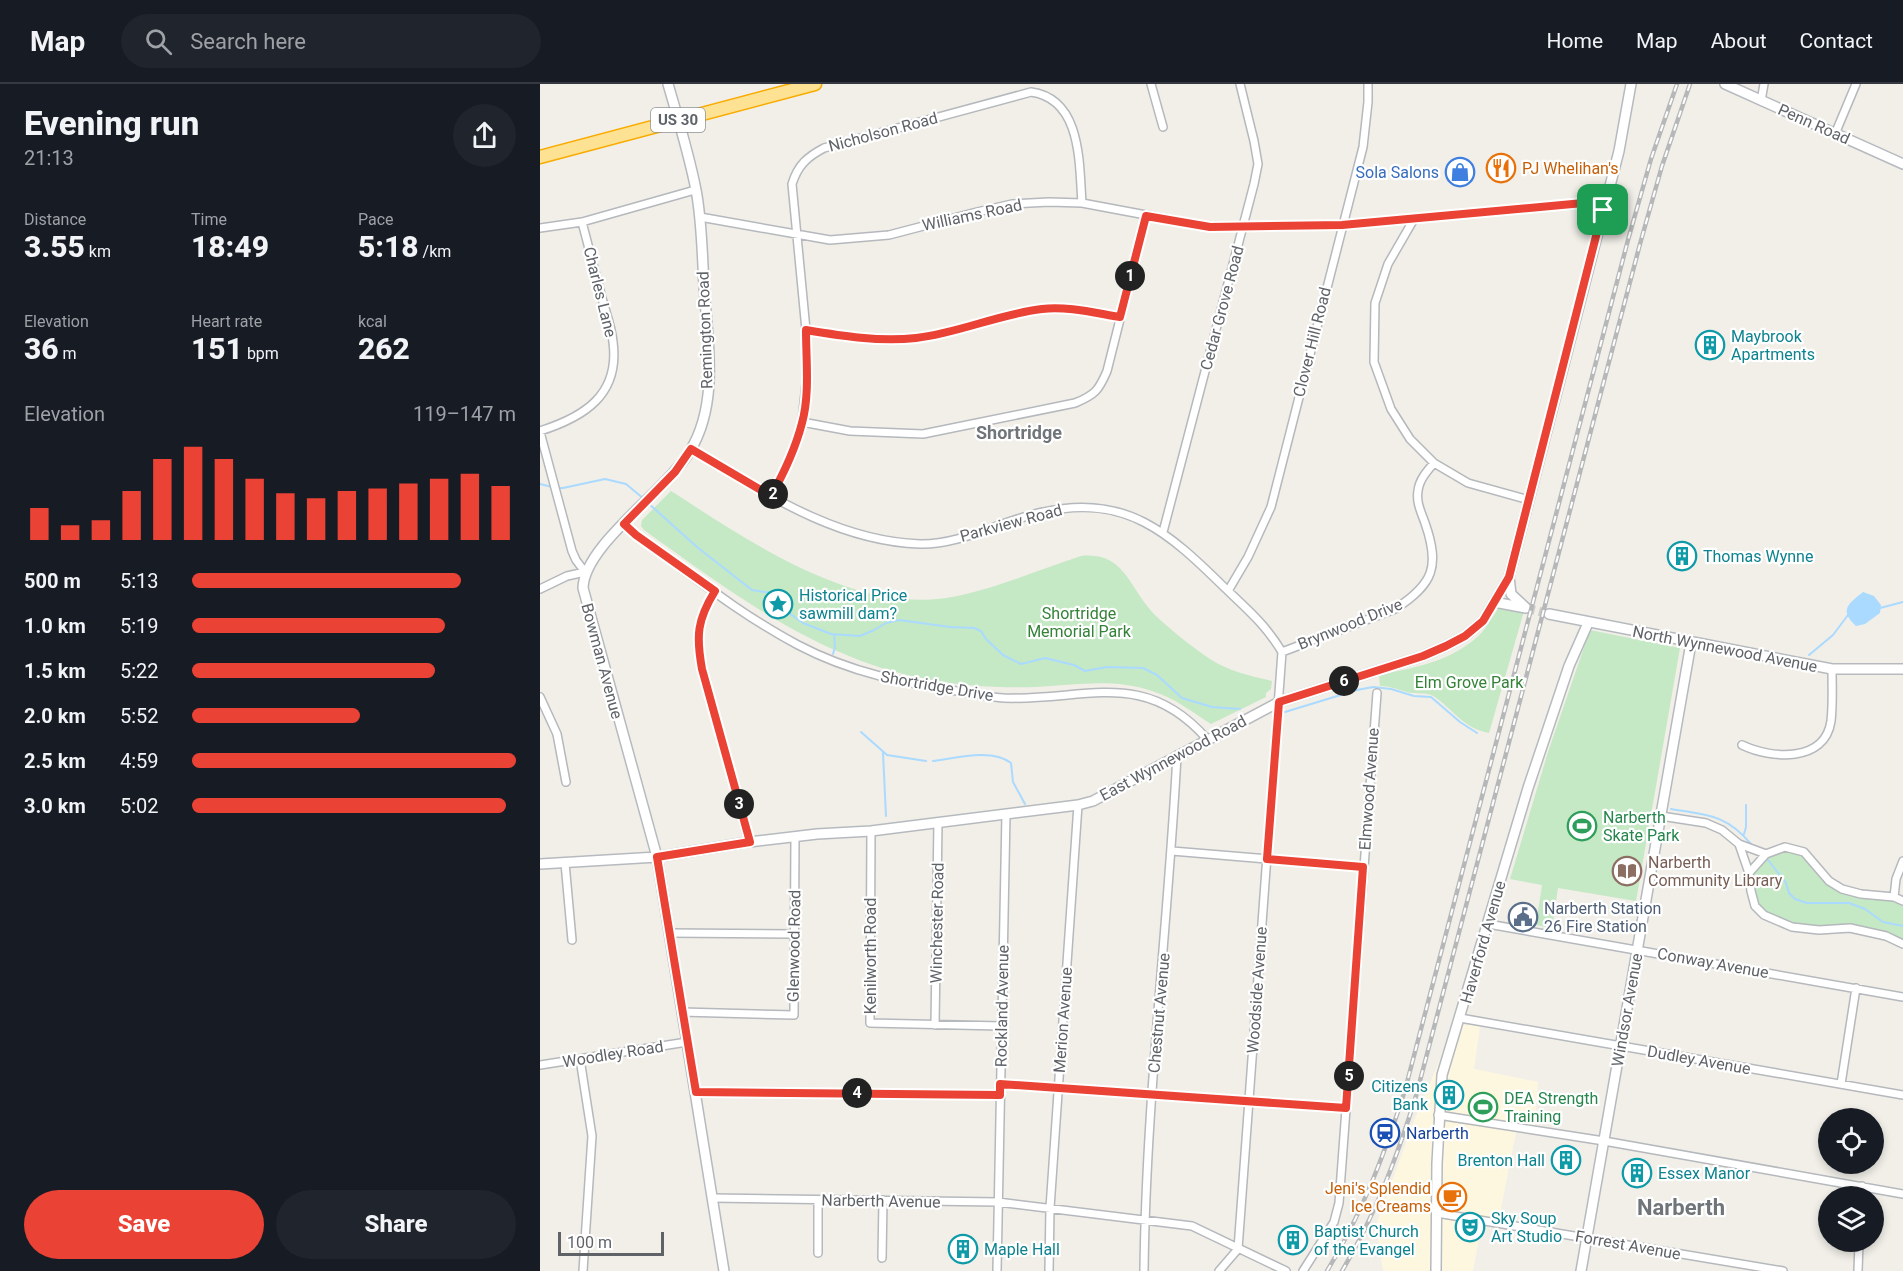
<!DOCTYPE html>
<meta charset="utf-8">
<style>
:root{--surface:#171b24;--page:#20242c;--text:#f1f3f6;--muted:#9ea1a6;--line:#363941;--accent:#ea4335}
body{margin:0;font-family:Roboto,sans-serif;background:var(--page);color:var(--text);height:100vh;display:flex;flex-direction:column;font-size:22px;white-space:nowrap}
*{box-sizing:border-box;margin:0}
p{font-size:20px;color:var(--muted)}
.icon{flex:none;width:33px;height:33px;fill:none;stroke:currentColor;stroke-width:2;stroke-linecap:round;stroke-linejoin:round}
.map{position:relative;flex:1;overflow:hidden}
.side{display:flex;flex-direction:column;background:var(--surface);width:540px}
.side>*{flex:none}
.buttons{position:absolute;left:1278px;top:1024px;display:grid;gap:12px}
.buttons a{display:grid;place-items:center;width:66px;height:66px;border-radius:50%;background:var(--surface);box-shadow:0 3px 9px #0003;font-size:30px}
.scale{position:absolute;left:18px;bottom:15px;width:106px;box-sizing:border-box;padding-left:6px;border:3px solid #5f6368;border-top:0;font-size:16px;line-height:21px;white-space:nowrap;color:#5f6368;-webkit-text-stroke:4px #fff;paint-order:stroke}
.pin{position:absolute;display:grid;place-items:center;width:51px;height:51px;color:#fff;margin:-26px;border-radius:12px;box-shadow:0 3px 9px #0006}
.km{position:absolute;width:30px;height:30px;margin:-15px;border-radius:50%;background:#222;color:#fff;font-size:16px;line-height:30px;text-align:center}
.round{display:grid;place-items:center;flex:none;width:63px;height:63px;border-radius:32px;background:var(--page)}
.overview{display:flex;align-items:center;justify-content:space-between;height:102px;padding:0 24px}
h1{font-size:33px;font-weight:800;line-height:45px}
.stats{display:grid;grid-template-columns:repeat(3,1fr);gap:9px;height:102px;padding:6px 24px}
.stats div{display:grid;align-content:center}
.stats b{font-size:30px;font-weight:800}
.stats small{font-size:16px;font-weight:400}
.stats p{font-size:16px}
.chart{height:168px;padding:12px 24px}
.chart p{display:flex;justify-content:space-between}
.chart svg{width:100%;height:108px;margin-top:6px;stroke:var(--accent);stroke-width:6}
.primary-button{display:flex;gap:12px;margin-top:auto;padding:12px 24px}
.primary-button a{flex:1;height:69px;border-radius:36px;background:var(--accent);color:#fff;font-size:24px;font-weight:800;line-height:69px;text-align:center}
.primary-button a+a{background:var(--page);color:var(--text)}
ul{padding:0 24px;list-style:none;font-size:20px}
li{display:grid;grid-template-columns:96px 72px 1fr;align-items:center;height:45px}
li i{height:15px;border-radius:8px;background:var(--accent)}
header{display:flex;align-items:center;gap:36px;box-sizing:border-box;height:84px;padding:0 30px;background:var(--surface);border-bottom:2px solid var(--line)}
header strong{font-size:28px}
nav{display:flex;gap:33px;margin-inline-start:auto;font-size:21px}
.search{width:420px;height:54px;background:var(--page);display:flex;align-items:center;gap:15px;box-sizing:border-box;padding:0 21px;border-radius:33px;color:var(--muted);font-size:22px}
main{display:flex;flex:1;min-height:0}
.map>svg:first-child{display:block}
.commercial{fill:#fef7e0}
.green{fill:#c5e8c5}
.water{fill:#aadaff}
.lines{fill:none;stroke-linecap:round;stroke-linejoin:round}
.stream{stroke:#aadaff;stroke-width:2}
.secondary-tunnel{stroke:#ccccc8;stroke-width:9;stroke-dasharray:9 4.5;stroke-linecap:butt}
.street-casing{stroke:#b5b8bc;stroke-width:10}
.secondary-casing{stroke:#b6babf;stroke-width:12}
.highway-casing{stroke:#f9ab00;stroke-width:15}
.street{stroke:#fff;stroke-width:7}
.secondary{stroke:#fff;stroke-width:9}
.highway{stroke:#fde293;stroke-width:12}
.rail-casing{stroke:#b6b7b8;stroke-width:4.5}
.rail{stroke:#fff;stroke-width:2;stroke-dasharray:7;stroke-linecap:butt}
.route-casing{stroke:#fff;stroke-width:12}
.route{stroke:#ea4335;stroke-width:8}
.labels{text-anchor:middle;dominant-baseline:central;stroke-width:4.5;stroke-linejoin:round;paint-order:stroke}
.shield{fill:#fff;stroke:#8f9295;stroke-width:1.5}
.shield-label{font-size:15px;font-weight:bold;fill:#5f6368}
.street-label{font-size:16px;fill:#5f6368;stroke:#fff}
.food-label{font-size:16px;fill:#c56008;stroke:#fff;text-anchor:start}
.shop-label{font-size:16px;fill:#366cbe;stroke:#fff;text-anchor:end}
.culture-label{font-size:16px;fill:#0d838f;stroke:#fff;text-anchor:start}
.park-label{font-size:16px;fill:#348238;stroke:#fff}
.leisure-label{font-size:16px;fill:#27864d;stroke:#fff;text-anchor:start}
.education-label{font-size:16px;fill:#785e54;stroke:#fff;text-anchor:start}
.service-label{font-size:16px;fill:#4e5e75;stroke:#fff;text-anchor:start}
.transit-label{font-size:16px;fill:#164399;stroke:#fff;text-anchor:start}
.neighbourhood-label{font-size:18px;font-weight:bold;fill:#70757a;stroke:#fff}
.district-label{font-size:22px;font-weight:bold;fill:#70757a;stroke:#fff}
</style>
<header>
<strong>Map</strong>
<div class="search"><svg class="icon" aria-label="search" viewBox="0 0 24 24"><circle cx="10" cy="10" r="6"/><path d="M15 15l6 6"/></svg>Search here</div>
<nav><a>Home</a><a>Map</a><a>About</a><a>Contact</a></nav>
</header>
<main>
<section class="side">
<div class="overview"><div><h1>Evening run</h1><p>21:13</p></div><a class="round"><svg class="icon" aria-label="share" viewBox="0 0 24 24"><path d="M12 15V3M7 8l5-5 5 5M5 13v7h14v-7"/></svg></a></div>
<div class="stats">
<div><p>Distance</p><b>3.55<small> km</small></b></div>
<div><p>Time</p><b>18:49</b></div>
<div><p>Pace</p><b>5:18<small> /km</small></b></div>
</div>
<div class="stats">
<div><p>Elevation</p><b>36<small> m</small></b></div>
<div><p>Heart rate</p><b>151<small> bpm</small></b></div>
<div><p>kcal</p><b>262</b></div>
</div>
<div class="chart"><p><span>Elevation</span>119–147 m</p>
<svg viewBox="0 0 160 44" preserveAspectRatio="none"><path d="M5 44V31M15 44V38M25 44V36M35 44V24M45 44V11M55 44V6M65 44V11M75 44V19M85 44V25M95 44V27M105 44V24M115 44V23M125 44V21M135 44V19M145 44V17M155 44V22"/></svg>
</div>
<ul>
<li><b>500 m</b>5:13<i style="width:83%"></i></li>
<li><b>1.0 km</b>5:19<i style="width:78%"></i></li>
<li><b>1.5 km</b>5:22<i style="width:75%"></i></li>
<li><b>2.0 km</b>5:52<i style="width:52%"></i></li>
<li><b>2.5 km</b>4:59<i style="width:100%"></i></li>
<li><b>3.0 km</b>5:02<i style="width:97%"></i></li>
</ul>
<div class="primary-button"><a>Save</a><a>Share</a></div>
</section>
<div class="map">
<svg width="1363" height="1187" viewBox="0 0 1363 1187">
<rect width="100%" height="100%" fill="#f1efe8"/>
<path class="commercial" d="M915 940 940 942 934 985 998 998 995 1042 978 1038 960 1130 942 1138 933 1187H843L836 1141 874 1037Z"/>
<path class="green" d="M131 407C207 456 311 528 406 514 452 507 497 486 541 472 586 467 589 506 616 532 632 547 652 563 670 575 688 587 711 592 732 597L731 605 726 609V613L671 640C652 628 635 614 612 607 575 594 534 601 495 603 458 604 422 602 386 595 277 574 192 509 104 446L101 442 102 436Z
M960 522 984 527 949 649C925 645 913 626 895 613 888 608 880 610 872 609 861 607 852 602 840 602L839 591C873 584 908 578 935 555 945 547 953 532 960 522Z
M1050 546 1140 564 1096 817 1018 804 1012 844 996 841 1002 801 970 795 1008 668Z
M1245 763 1264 768 1302 805 1363 817V860L1310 844 1252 843 1215 822 1209 789 1226 770Z"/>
<path class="water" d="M1323 508 1334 512 1341 521 1340 529 1325 540 1316 542C1299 526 1308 520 1323 508Z"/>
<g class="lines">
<path class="stream" d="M0 400 12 403
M18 404H23L65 395 86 400 104 415
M108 419 157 463 212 506 231 509 242 524 263 539 291 550 320 552 334 546 346 539 359 536 410 543 434 544 441 547 446 555 463 571 481 580 505 574 534 581 545 587 567 583 603 584 617 591 642 614 672 623 700 625
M1340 524 1363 518
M293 570 295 563 294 550
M1269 571 1293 551 1308 531
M745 628 817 606 833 603 851 605 874 612 891 613 920 638 937 649
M321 648 347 671 386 677
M343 669 346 732
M393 677C416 674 452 664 471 679L473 698 485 720
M1131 725C1167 731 1186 730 1211 760
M1204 750 1206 743V721
M1228 776 1246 799 1249 809 1255 815 1267 819H1309L1325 825 1343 838 1363 842"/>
<path class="secondary-tunnel" d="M986 524 1009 530"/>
<g class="street-casing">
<path id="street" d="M611 0 623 43
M1221 17 1224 0
M1295 50 1316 0
M160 133 290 156 349 151 437 128 472 120 509 118 542 119 670 143H703L802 141 1065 117
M874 135 848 180 835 219 834 278 851 325 870 355 894 379 928 399 989 416
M0 144 42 138 155 106
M266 246C302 252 339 258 376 254 419 249 459 230 502 225 527 222 555 229 580 233
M262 338 310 347 383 350 535 319C555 311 559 306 567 287L606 132
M0 347C44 333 80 311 73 258 72 245 67 231 63 218 56 191 49 165 42 138
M0 348 32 467 36 476 45 488 27 492 0 505
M151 365C222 407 294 457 380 460 421 461 463 436 503 428 586 409 629 449 685 504 707 525 726 541 742 568L698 1165 679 1187
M231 412 250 376 262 338 266 300V246L252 100C258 81 267 73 284 64L491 8C542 15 539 79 542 119
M84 440 96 451C149 489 201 531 258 561 311 589 365 599 423 608 437 610 450 613 464 614 545 617 604 583 667 655
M623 448 714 100 718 80 714 57 700 0
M175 507C157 535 156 552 162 584L209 758
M688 507 708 473 731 423 823 63 828 18V0
M742 568 855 525C894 500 900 482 885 439 881 428 876 418 878 407 879 396 887 387 894 379
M0 613 17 650 26 698
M1202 661C1231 675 1285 679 1291 637 1293 620 1292 602 1292 585
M1121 732 1166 739 1182 746 1199 760 1226 770
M331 747 330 939 461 942
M1199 760 1209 789 1211 807 1215 822 1224 831 1252 843 1279 846 1310 844 1346 852 1363 860
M632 767 823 783
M25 779 32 856
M1209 789 1226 770 1245 763 1264 768 1289 797 1302 805 1321 810 1354 813 1363 817
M1354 813 1356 795 1363 777
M948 840 1363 913
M129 849 254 850
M142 928 254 931 255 753
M920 934 1363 1011
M395 941 398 738
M40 975 52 1052 43 1187
M0 981 147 958
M460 1000 806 1024
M1301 1000 1316 904
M156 1008 460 1011
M898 1031 1064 1057 1363 1110
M1321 1113 1322 1102
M172 1114 458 1118 652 1142 746 1187
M278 1116V1169
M897 1129 1243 1187
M342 1174 343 1116
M457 1187 466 730
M509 1187 510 1124 538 721
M604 1187C606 1015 628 843 637 671
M763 1187 794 1138 799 1119 837 609
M1318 1187 1319 1158"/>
</g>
<g class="secondary-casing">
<path id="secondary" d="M128 0C138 35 149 70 156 106 162 137 162 169 164 201 167 255 180 318 150 367 126 407 44 461 43 504L117 773 184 1187
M1185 0 1363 80
M969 493 971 510 986 524
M954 518 986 524
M1009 530 1292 585H1363
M0 780 117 773 209 758 277 750 331 747 538 721 553 717 739 618 883 572 906 562 925 552 943 537 969 493 1079 67 1091 0
M896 1187 897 1079 902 991 988 704 1029 582 1048 539
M1041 1187 1151 559"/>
</g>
<g class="highway-casing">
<path id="highway" d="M0 73 275 0"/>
</g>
<use href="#street" class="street"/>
<use href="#secondary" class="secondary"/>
<use href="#highway" class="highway"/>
<g class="rail-casing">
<path id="rail" d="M787 1187C822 1130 845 1069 865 1006L1088 156 1111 75 1137 0
M802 1187C835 1132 857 1073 876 1012L1100 160 1122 82 1150 0"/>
</g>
<use href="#rail" class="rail"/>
</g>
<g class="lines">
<g class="route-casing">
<path id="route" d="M1065 117 969 493 943 537 925 552 906 562 883 572 739 618 727 775 823 783 806 1024 460 1000V1011L156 1008 117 773 210 758 162 585C156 552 157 536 175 507L96 451 84 440 135 388 151 365 231 412C244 389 255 366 262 339 270 310 266 276 266 246 302 252 339 258 376 254 419 249 459 230 502 225 527 222 555 229 580 233L606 132 670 143 802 141Z"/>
</g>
<use href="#route" class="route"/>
</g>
<defs>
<g id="restaurant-ring" transform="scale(1.5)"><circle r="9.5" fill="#fff" stroke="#e8710a" stroke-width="1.5"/><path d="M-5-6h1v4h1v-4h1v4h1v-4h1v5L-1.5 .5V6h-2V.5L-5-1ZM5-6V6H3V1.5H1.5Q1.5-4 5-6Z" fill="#e8710a"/></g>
<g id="shop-ring" transform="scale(1.5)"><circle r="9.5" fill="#fff" stroke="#3f7fe0" stroke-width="1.5"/><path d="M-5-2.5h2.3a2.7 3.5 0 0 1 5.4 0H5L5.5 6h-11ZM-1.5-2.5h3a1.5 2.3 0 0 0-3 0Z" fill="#3f7fe0"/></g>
<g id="building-ring" transform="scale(1.5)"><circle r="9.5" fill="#fff" stroke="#0f9aa8" stroke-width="1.5"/><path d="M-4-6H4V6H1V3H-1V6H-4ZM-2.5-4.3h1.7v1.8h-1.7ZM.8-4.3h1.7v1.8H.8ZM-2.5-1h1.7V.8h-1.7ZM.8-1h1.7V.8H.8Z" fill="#0f9aa8"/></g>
<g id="sight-ring" transform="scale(1.5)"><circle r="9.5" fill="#fff" stroke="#0f9aa8" stroke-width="1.5"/><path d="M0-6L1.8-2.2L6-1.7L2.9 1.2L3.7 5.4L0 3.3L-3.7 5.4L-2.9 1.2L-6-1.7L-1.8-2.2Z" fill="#0f9aa8"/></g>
<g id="stadium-ring" transform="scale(1.5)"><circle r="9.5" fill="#fff" stroke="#2e9e5b" stroke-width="1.5"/><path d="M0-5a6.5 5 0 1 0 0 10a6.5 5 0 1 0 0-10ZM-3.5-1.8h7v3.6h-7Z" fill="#2e9e5b"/></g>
<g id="library-ring" transform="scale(1.5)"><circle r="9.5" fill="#fff" stroke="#8d6e63" stroke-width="1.5"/><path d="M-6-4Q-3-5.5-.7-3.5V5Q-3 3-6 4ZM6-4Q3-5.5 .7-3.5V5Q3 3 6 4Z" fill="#8d6e63"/></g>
<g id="civic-ring" transform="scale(1.5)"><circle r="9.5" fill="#fff" stroke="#5c6f8a" stroke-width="1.5"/><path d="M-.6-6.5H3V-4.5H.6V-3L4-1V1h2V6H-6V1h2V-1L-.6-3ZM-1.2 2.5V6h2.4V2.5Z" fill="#5c6f8a"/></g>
<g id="station-ring" transform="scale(1.5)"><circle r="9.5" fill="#fff" stroke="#1a4fb4" stroke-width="1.5"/><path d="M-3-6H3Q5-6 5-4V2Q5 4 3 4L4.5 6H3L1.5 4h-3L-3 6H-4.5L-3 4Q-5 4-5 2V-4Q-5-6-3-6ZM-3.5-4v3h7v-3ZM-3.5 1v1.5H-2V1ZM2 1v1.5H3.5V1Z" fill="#1a4fb4"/></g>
<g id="cafe-ring" transform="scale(1.5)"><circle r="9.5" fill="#fff" stroke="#e8710a" stroke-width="1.5"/><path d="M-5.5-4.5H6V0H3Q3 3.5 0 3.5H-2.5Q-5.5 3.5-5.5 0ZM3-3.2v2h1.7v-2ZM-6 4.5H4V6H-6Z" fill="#e8710a"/></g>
<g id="theatre-ring" transform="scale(1.5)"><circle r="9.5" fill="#fff" stroke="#0f9aa8" stroke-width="1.5"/><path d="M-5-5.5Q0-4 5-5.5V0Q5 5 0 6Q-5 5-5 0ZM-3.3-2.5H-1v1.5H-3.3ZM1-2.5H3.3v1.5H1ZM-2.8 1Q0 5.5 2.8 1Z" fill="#0f9aa8"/></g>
</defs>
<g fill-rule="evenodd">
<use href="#restaurant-ring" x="961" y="84"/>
<use href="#shop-ring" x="920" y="88"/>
<use href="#building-ring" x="1170" y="261"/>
<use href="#building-ring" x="1142" y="472"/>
<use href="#sight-ring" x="238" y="520"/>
<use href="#stadium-ring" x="1042" y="742"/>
<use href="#library-ring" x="1087" y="787"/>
<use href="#civic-ring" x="983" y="833"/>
<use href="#building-ring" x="909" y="1011"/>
<use href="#stadium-ring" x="943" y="1023"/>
<use href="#station-ring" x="845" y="1049"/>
<use href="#building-ring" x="1026" y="1076"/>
<use href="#building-ring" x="1097" y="1089"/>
<use href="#cafe-ring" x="912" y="1113"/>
<use href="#theatre-ring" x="930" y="1143"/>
<use href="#building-ring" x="753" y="1156"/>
<use href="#building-ring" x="423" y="1165"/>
</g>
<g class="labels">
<rect class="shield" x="111" y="24" width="54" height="24" rx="4.5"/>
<g class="shield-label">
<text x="138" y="36">US 30</text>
</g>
<g class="street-label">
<text transform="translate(1274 40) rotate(24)">Penn Road</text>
<text transform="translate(343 48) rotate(-15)">Nicholson Road</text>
<text transform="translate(432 131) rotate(-12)">Williams Road</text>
<text transform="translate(60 208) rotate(76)">Charles Lane</text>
<text transform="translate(682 224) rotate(-75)">Cedar Grove Road</text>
<text transform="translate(165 246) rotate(-92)">Remington Road</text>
<text transform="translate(772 258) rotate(-76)">Clover Hill Road</text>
<text transform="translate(471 439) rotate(-15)">Parkview Road</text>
<text transform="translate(810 540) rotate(-22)">Brynwood Drive</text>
<text transform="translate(1185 565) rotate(11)">North Wynnewood Avenue</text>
<text transform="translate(62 577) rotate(75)">Bowman Avenue</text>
<text transform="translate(397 602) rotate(10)">Shortridge Drive</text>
<text transform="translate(633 674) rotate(-28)">East Wynnewood Road</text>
<text transform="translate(829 705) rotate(-86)">Elmwood Avenue</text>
<text transform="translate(397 839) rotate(-89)">Winchester Road</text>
<text transform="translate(943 858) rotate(-74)">Haverford Avenue</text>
<text transform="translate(254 862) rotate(-89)">Glenwood Road</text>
<text transform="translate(330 872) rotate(-90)">Kenilworth Road</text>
<text transform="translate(1173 879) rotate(10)">Conway Avenue</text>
<text transform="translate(717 906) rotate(-86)">Woodside Avenue</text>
<text transform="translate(462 922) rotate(-89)">Rockland Avenue</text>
<text transform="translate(1087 926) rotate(-80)">Windsor Avenue</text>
<text transform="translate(619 929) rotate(-85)">Chestnut Avenue</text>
<text transform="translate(523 936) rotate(-86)">Merion Avenue</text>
<text transform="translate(73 970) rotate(-9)">Woodley Road</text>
<text transform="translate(1159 976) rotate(10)">Dudley Avenue</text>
<text transform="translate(341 1117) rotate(1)">Narberth Avenue</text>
<text transform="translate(1088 1161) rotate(10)">Forrest Avenue</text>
</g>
<g class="food-label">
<text x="982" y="84">PJ Whelihan's</text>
<text x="891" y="1104" text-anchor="end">Jeni's Splendid<tspan x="891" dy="18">Ice Creams</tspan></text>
</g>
<g class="shop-label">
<text x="899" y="88">Sola Salons</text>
</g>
<g class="culture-label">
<text x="1191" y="252">Maybrook<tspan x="1191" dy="18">Apartments</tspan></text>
<text x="1163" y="472">Thomas Wynne</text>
<text x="259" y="511">Historical Price<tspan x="259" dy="18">sawmill dam?</tspan></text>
<text x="888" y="1002" text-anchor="end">Citizens<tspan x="888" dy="18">Bank</tspan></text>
<text x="1005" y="1076" text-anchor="end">Brenton Hall</text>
<text x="1118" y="1089">Essex Manor</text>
<text x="951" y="1134">Sky Soup<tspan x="951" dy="18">Art Studio</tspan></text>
<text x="774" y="1147">Baptist Church<tspan x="774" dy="18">of the Evangel</tspan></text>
<text x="444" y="1165">Maple Hall</text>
</g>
<g class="park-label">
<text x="539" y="529">Shortridge<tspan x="539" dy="18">Memorial Park</tspan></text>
<text x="929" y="598">Elm Grove Park</text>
</g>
<g class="leisure-label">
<text x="1063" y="733">Narberth<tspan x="1063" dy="18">Skate Park</tspan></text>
<text x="964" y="1014">DEA Strength<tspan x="964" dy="18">Training</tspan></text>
</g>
<g class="education-label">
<text x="1108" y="778">Narberth<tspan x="1108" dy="18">Community Library</tspan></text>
</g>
<g class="service-label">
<text x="1004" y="824">Narberth Station<tspan x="1004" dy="18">26 Fire Station</tspan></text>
</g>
<g class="transit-label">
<text x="866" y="1049">Narberth</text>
</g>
<g class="neighbourhood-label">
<text x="479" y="348">Shortridge</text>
</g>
<g class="district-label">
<text x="1141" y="1123">Narberth</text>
</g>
</g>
</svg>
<div class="buttons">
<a><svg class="icon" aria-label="locate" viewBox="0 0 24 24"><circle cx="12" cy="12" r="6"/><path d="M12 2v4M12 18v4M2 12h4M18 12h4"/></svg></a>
<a><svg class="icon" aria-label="layers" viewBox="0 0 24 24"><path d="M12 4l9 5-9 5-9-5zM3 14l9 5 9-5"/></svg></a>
</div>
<div class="scale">100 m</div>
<div class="pin" style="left:1063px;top:126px;background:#1e9e55"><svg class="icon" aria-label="arrive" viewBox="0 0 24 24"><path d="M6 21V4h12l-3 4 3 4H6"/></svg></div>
<b class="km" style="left:590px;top:192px">1</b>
<b class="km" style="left:233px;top:410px">2</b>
<b class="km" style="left:199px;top:720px">3</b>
<b class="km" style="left:317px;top:1009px">4</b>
<b class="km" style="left:809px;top:992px">5</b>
<b class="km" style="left:804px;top:597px">6</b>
</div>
</main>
